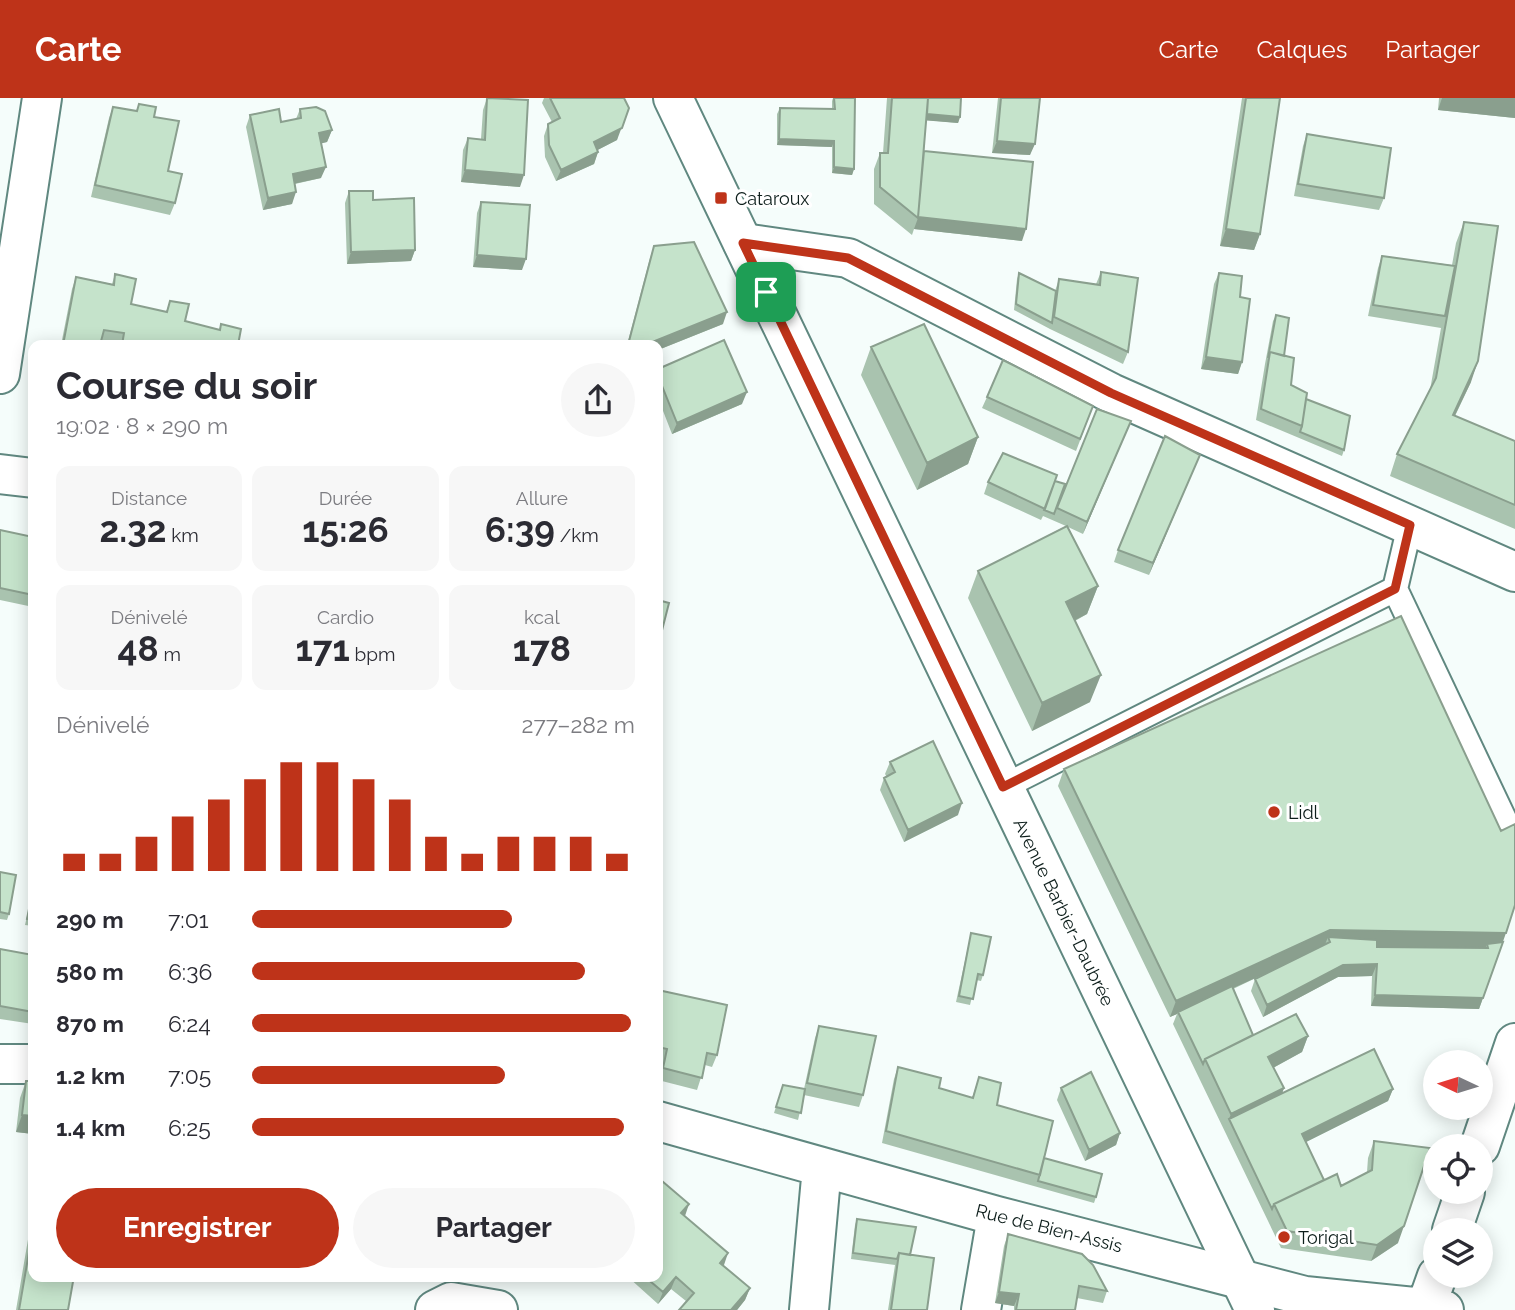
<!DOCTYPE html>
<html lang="fr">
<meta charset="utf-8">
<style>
:root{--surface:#fff;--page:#f7f7f7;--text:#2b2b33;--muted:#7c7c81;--accent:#be3319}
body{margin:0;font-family:Raleway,sans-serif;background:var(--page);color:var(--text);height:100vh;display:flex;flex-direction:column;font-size:26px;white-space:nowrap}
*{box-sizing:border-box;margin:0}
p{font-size:23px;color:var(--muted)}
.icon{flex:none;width:38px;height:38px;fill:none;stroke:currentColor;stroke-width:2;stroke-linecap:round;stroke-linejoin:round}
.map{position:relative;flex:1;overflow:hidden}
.details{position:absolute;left:28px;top:242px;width:635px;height:942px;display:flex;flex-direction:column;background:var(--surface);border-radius:14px;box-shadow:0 4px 18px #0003}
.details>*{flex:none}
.needle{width:46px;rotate:274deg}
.controls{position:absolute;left:1423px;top:952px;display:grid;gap:14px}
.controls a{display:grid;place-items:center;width:70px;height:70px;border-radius:50%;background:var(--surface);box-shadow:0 4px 18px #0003;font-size:35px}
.pin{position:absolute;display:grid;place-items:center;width:60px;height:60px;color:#fff;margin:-30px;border-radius:14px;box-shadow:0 4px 10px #0006}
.round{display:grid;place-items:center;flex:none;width:74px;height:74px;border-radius:37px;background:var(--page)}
.headline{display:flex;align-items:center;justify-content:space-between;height:119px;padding:0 28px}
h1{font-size:38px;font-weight:700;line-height:52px}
.stats{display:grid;grid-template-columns:repeat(3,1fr);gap:10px;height:119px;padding:7px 28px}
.stats div{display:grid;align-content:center;border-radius:14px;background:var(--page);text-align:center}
.stats b{font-size:35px;font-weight:700}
.stats small{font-size:19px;font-weight:400}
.stats p{font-size:19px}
.chart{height:196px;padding:14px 28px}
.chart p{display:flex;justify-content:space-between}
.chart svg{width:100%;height:126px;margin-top:7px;stroke:var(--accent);stroke-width:6}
.cta{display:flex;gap:14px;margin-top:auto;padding:14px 28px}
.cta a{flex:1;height:80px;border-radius:42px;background:var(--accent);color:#fff;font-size:28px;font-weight:700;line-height:80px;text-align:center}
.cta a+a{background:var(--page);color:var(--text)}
ul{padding:0 28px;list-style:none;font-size:23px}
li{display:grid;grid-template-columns:112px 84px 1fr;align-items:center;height:52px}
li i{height:18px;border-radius:9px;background:var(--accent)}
header{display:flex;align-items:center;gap:42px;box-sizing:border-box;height:98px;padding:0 35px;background:var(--accent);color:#fff}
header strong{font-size:33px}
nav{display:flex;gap:38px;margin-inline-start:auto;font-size:24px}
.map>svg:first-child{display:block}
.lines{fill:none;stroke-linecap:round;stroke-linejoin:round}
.lane-casing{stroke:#608880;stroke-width:28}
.street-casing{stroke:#608880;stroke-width:42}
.secondary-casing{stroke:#608880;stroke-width:42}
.lane{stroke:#fff;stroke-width:24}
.street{stroke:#fff;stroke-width:38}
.secondary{stroke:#fff;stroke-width:38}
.wall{fill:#a9c3af}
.shaded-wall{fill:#8a9f8e}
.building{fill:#c5e3cb;stroke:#8a9f8e;stroke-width:2}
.route-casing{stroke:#fff;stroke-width:14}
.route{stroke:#be3319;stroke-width:9}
.poi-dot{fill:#be3319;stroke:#fff;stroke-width:2.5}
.labels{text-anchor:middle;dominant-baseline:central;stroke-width:6;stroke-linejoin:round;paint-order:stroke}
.poi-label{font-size:18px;fill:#0d1e1b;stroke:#fff;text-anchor:start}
.street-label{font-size:18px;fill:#0d1e1b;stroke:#fff}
</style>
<header>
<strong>Carte</strong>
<nav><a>Carte</a><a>Calques</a><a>Partager</a></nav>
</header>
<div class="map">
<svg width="1515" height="1212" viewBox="0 0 1515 1212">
<rect width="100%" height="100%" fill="#f5fdfb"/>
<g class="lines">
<g class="lane-casing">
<path id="lane" d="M1395 491 1504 721
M1003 689 1395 491 1410 427"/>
</g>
<g class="street-casing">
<path id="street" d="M743 145 848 160 1111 295 1515 474
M0 276 42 0
M0 376 33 380
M0 966H33
M658 1023 997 1118 1305 1198 1444 1212
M1480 1048 1515 945
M1452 1132 1465 1094
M1426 1209 1437 1178
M435 1212 451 1204 498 1212
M809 1212 822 1069
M981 1212 997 1118"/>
</g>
<g class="secondary-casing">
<path id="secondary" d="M673 0 1255 1212"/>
</g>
<use href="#lane" class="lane"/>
<use href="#street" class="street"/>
<use href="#secondary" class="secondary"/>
</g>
<path class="wall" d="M487 0 520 89 461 84 463 52 468 40 481 41 483 12Z
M544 0H624L617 42 597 52 598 54 594 66 556 83 545 59 544 38 548 26 552 24 542 5Z
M833 0H855L854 71 852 77 832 75V49L777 47V16L780 10 832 11V3Z
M887 0H961L960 19 958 25 926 22 924 53 1022 143 914 131 912 137 874 106V71L880 55H883Z
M998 0H1040L1030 57 992 55Z
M1242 0H1280L1260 136 1254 152 1220 148Z
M1439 0H1515V20L1438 12Z
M113 9 154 19 168 73 175 105 170 117 91 99 109 20Z
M300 11 332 32 327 44 321 45V80L295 86 292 106 263 112 246 29 250 17 281 24 296 21Z
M1307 36 1384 100 1379 112 1294 98 1303 48Z
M349 93 373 102 415 152 411 163 347 166 345 105Z
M481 104 522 172 473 169 477 115Z
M1464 124 1471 284 1455 318 1515 343V431L1390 378 1397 356 1430 292 1441 230 1368 218 1378 170 1382 158 1452 167 1456 145Z
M654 148 723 226 658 252V247H627L650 160Z
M1101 174 1128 254 1123 266 1050 231 1014 212 1017 181 1019 175 1055 193 1059 181 1096 186Z
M1219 175 1242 264 1238 276 1201 271 1214 186Z
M115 176 131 206 166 214 170 203 185 223 219 232 221 226 238 247H117L101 244 100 247H61L72 191 76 179 112 186Z
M1276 217 1291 287 1306 301 1344 352 1342 358 1256 322 1265 266 1273 223Z
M871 249 978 339 968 366 917 392 861 277Z
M658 271 742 306 672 336 658 300Z
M987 299 1089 319 1076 353 982 310Z
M1097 311 1131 323 1083 436 1068 429 1098 488 1087 516 1075 523 1090 604 1032 633 968 500 978 473 1066 428 1043 418 1041 422 984 396 988 384H1055L1054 416Z
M1200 357 1149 477 1114 464 1118 452Z
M0 432 33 439V509L0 502Z
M890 664 958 717 904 744 880 692 884 680 887 679 885 676Z
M1064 671 1500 852 1479 911 1371 908 1372 878 1338 879 1263 919 1251 893 1255 881 1281 868 1233 891 1253 937 1308 938 1302 954 1273 970 1284 990 1282 995 1393 991 1388 1003 1306 1044 1324 1082 1341 1088 1367 1074 1368 1060 1374 1043 1398 1145 1371 1163 1281 1150 1173 926 1177 916 1170 919 1058 688Z
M0 775 9 816 7 822 0 821Z
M32 796H33V828L25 827Z
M971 835 983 877 981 883 976 882 970 907 956 904Z
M0 851 33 857V926L0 921Z
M658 892 717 957 712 969 705 967 697 992 658 982 663 963 658 962Z
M819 928 863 997 859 1009 804 997 798 1022 774 1015 783 987 804 991 815 940Z
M898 969 939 990 972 1000 979 979 997 1007 1044 1060 1096 1099 1094 1105 882 1045 894 981Z
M26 983 33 1036 16 1034 20 1000Z
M1061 990 1120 1035 1116 1047 1085 1063 1057 1002Z
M33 1112V1178L68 1212H16Z
M685 1118 724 1167 723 1168 750 1190 745 1202 737 1212H679L686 1203 671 1191 658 1206 628 1179V1178H658Z
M857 1121 910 1157 927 1212H888L895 1167 851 1161 855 1127Z
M1008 1136 1107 1193 1103 1205 1077 1200 1075 1212H1014V1208L995 1205 1004 1148Z"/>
<path class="shaded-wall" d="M1442 0H1515V20L1438 12Z
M629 10 617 42 590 56 594 44Z
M923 16 960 19 958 25 921 22Z
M332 32 327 44 315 47 319 35Z
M779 41 834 43 832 49 777 47Z
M997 43 1035 46 1030 57 992 55Z
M598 54 594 66 556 83 561 72Z
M326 69 321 80 288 87 293 76Z
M834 69 854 71 852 77 832 75Z
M465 72 524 77 520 89 461 84Z
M296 94 292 106 263 112 268 100Z
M917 119 1026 131 1022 143 914 131 918 120Z
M1226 131 1260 136 1254 152 1220 148Z
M415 152 411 163 347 166 351 154Z
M477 157 526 161 522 172 473 169Z
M727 214 723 226 658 252V247H645Z
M1206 259 1242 264 1238 276 1201 271Z
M1478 263 1471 284 1445 338 1453 317Z
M747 294 742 306 672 336 677 325Z
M1131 323 1126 335 1083 436 1087 424Z
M978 339 968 366 917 392 927 365Z
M1200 357 1195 368 1149 477 1153 465Z
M1098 488 1087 516 1056 532 1066 504Z
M1101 577 1090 604 1032 633 1042 605Z
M962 705 958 717 904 744 908 732Z
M1330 832 1506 835 1500 852 1488 850 1487 846 1485 852 1328 849 1330 844 1328 839 1324 849 1178 915V914L1177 916 1170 919 1176 903Z
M1377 866 1372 878 1338 879 1263 919 1267 907 1343 867Z
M1375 897 1483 900 1479 911 1371 908Z
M1308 938 1302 954 1262 976 1268 959Z
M1284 990 1278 1007 1229 1021 1231 1016Z
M1393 991 1388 1003 1298 1048 1302 1036Z
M22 1017 33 1018V1036L16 1034Z
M1120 1035 1116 1047 1085 1063 1089 1052Z
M689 1106 685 1118 681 1115Z
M1404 1128 1398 1145 1371 1163 1377 1147Z
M728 1155 724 1167 715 1176 720 1165Z
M676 1179 671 1191 658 1206 663 1194Z
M750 1190 745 1202 737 1212H731Z
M999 1194 1019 1196 1014 1208 995 1205Z"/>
<path class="building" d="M487 0 528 2 524 77 465 72 468 40 485 42Z
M550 0H624L629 10 622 30 594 44 598 54 561 72 549 47 548 26 560 20Z
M834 0H855L854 71 834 69V43L779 41 780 10 835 11Z
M892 0H928L918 120 880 89V55H888Z
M928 0H961L960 19 927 16Z
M1001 0H1040L1035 46 997 43Z
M1246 0H1280L1260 136 1226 131Z
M139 6 156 9 154 19 179 23 168 73 182 76 175 105 95 87 113 9 137 13Z
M316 9 325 13 332 32 319 35 326 69 293 76 296 94 268 100 250 17 279 11 281 24 301 20 300 11Z
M1307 36 1391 50 1384 100 1298 86Z
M924 53 1033 64 1026 131 918 119Z
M349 93H373V102L414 100 415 152 351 154Z
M481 104 530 107 526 161 477 157Z
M1464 124 1498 128 1478 263 1453 317 1515 343V407L1397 356 1436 280Z
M694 144 727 214 645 247H628L654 148Z
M1382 158 1455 168 1445 218 1373 207Z
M1101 174 1138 180 1128 254 1054 219 1059 181 1100 187Z
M1019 175 1056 193 1052 225 1016 206Z
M1219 175 1242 178 1240 199 1250 201 1242 264 1206 259Z
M115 176 136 181 131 206 167 214 170 203 189 206 185 223 220 232 221 226 241 231 238 247H122L124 235 104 232 100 247H63L76 179 114 187Z
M1276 217 1289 220 1284 258 1270 254 1268 260Z
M924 226 978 339 927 365 871 249Z
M724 242 747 294 677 325 658 278V271Z
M1270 254 1294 260 1291 287 1307 295 1302 328 1261 311Z
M1003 262 1093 308 1080 341 987 299Z
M1306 301 1350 318 1344 352 1300 334 1302 328Z
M1097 311 1131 323 1087 424 1057 410Z
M1165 338 1200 357 1153 465 1118 452Z
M1003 355 1057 377 1045 411 988 384Z
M1055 383 1065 386 1054 416 1044 412Z
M1067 428 1098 488 1066 504 1101 577 1042 605 978 473Z
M0 432 33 439V497L0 490Z
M658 502 669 505 658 548Z
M1401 518 1501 733 1515 726V807L1506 835 1330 832 1176 903 1064 671Z
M933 643 962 705 908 732 884 680 895 674 890 664Z
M0 774 16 777 9 816 0 814Z
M32 796H33V822L27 821Z
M971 835 991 839 983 877 978 876 973 901 959 898Z
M1328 839 1377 842V849L1488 850 1487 846 1503 844 1483 900 1375 897 1377 866 1343 867 1267 907 1255 881 1330 844Z
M0 851 33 857V914L0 908Z
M1232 888 1253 937 1205 961 1203 966 1178 914Z
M658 892 727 907 717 957 707 955 702 980 663 970 667 951 658 949Z
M1296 916 1308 938 1268 959 1284 990 1231 1016 1205 961Z
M819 928 876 938 863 997 807 985Z
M1374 951 1393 991 1302 1036 1324 1082 1274 1106 1272 1111 1229 1021Z
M898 969 941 980 939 990 973 1000 979 979 1001 985 997 1007 1053 1023 1040 1077 886 1033Z
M1091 974 1120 1035 1089 1052 1061 990Z
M26 983H33V1018L22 1017Z
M783 987 805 991 801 1015 776 1009Z
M1374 1043 1430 1050 1404 1128 1377 1147 1287 1133 1274 1106 1337 1076 1341 1088 1372 1072Z
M1044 1060 1102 1076 1096 1099 1038 1083Z
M662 1083 689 1106 681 1115 728 1155 720 1165 750 1190 731 1212H679L694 1195 676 1179 663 1194 644 1178H658V1088Z
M857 1121 916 1129 910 1157 899 1155 897 1161 853 1155Z
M33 1131V1178H74L68 1212H19Z
M1008 1136 1082 1156 1093 1167 1107 1193 1079 1188 1075 1212H1016L1019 1196 999 1194Z
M899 1155 934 1160 927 1212H891Z"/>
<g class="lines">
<g class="route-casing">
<path id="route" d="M743 145 848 160 1111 295 1410 427 1395 491 1003 689Z"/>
</g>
<use href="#route" class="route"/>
</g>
<g class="poi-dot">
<rect x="714" y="93" width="14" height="14" rx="3.5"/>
<circle cx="1274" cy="714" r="7"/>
<circle cx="1284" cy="1139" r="7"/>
</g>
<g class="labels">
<g class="poi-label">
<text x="735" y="100">Cataroux</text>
<text x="1288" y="714">Lidl</text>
<text x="1298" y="1139">Torigal</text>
</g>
<g class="street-label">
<text transform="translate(1064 814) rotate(64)">Avenue Barbier-Daubrée</text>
<text transform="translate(1049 1130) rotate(14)">Rue de Bien-Assis</text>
</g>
</g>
</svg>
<div class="controls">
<a><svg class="needle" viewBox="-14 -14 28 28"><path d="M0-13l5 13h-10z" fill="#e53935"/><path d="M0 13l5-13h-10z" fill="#7c7c81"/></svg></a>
<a><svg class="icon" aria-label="locate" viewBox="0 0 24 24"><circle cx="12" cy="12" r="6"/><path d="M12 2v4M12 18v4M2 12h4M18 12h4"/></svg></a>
<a><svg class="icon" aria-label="layers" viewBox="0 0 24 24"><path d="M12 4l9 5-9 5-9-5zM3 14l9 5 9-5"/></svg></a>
</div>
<div class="pin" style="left:766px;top:194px;background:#1e9e55"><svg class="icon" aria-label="arrive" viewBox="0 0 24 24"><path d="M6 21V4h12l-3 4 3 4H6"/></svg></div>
<section class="details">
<div class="headline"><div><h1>Course du soir</h1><p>19:02 · 8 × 290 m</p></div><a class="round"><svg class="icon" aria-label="share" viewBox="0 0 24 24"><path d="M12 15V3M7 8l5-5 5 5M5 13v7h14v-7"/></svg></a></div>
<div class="stats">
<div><p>Distance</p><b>2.32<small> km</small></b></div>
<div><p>Durée</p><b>15:26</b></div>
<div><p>Allure</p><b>6:39<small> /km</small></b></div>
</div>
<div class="stats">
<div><p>Dénivelé</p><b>48<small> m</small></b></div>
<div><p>Cardio</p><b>171<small> bpm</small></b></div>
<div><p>kcal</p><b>178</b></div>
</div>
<div class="chart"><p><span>Dénivelé</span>277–282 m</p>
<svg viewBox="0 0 160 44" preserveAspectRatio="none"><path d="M5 44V38M15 44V38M25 44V32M35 44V25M45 44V19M55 44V12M65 44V6M75 44V6M85 44V12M95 44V19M105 44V32M115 44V38M125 44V32M135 44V32M145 44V32M155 44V38"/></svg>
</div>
<ul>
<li><b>290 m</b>7:01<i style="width:68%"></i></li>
<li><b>580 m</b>6:36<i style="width:87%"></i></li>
<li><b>870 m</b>6:24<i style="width:99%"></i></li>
<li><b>1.2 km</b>7:05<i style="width:66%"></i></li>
<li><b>1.4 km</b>6:25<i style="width:97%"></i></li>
</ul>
<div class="cta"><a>Enregistrer</a><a>Partager</a></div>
</section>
</div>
